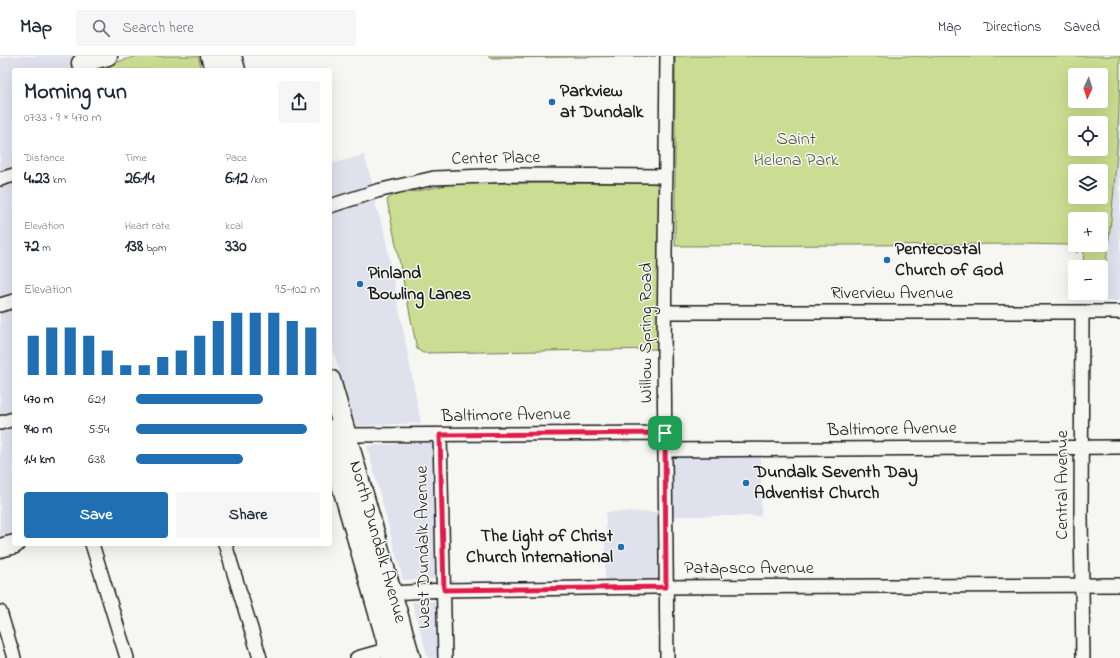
<!DOCTYPE html>
<meta charset="utf-8">
<style>
:root{--surface:#fff;--page:#f6f6f7;--text:#1f2937;--muted:#747a83;--line:#e0e1e3;--accent:#1f6fb2}
body{margin:0;font-family:"Indie Flower",sans-serif;background:var(--page);color:var(--text);height:100vh;display:flex;flex-direction:column;font-size:15px;white-space:nowrap}
*{box-sizing:border-box;margin:0}
p{font-size:13px;color:var(--muted)}
.icon{flex:none;width:22px;height:22px;fill:none;stroke:currentColor;stroke-width:2;stroke-linecap:round;stroke-linejoin:round}
.map{position:relative;flex:1;overflow:hidden}
.sheet{position:absolute;left:12px;top:12px;width:320px;height:478px;display:flex;flex-direction:column;background:var(--surface);border-radius:4px;box-shadow:0 4px 16px #0002}
.sheet>*{flex:none}
.needle{width:26px;rotate:184deg}
.controls{position:absolute;left:1068px;top:12px;display:grid;gap:8px}
.controls a{display:grid;place-items:center;width:40px;height:40px;border-radius:4px;background:var(--surface);box-shadow:0 4px 16px #0002;font-size:20px}
.pin{position:absolute;display:grid;place-items:center;width:34px;height:34px;color:#fff;margin:-17px;border-radius:8px;box-shadow:0 2px 6px #0006}
.round{display:grid;place-items:center;flex:none;width:42px;height:42px;border-radius:4px;background:var(--page)}
.summary{display:flex;align-items:center;justify-content:space-between;height:68px;padding:0 12px}
h1{font-size:22px;font-weight:800;line-height:30px}
.stats{display:grid;grid-template-columns:repeat(3,1fr);gap:6px;height:68px;padding:4px 12px}
.stats div{display:grid;align-content:center}
.stats b{font-size:17px;font-weight:800}
.stats small{font-size:11px;font-weight:400}
.stats p{font-size:11px}
.chart{height:112px;padding:8px 12px}
.chart p{display:flex;justify-content:space-between}
.chart svg{width:100%;height:72px;margin-top:4px;stroke:var(--accent);stroke-width:6}
.cta{display:flex;gap:8px;margin-top:auto;padding:8px 12px}
.cta a{flex:1;height:46px;border-radius:4px;background:var(--accent);color:#fff;font-size:16px;font-weight:800;line-height:46px;text-align:center}
.cta a+a{background:var(--page);color:var(--text)}
ul{padding:0 12px;list-style:none;font-size:13px}
li{display:grid;grid-template-columns:64px 48px 1fr;align-items:center;height:30px}
li i{height:10px;border-radius:5px;background:var(--accent)}
header{display:flex;align-items:center;gap:24px;box-sizing:border-box;height:56px;padding:0 20px;background:var(--surface);border-bottom:1px solid var(--line)}
header strong{font-size:19px}
nav{display:flex;gap:22px;margin-inline-start:auto;font-size:14px}
.search{width:280px;height:36px;background:var(--page);display:flex;align-items:center;gap:10px;box-sizing:border-box;padding:0 14px;border-radius:4px;color:var(--muted);font-size:15px}
.map>svg:first-child{display:block}
.built{fill:#dfe1ed}
.green{fill:#cbdd92;stroke:#747c57;fill-rule:evenodd}
.lines{fill:none;stroke-linecap:round;stroke-linejoin:round}
.street-casing{stroke:#1c1c1c;stroke-width:16}
.secondary-casing{stroke:#1c1c1c;stroke-width:21}
.primary-casing{stroke:#1c1c1c;stroke-width:23}
.street{stroke:#f6f6f2;stroke-width:13}
.secondary{stroke:#f6f6f2;stroke-width:18}
.primary{stroke:#f6f6f2;stroke-width:20}
.route-casing{stroke:#fff;stroke-width:8}
.route{stroke:#e11d48;stroke-width:5}
.poi-dot{fill:#1f6fb2;stroke:#f6f6f2;stroke-width:1.5}
.labels{text-anchor:middle;dominant-baseline:central;stroke-width:3;stroke-linejoin:round;paint-order:stroke}
.poi-label{font-size:18px;font-weight:bold;fill:#1c1c1c;stroke:#f6f6f2;text-anchor:start}
.park-label{font-size:18px;fill:#51563f;stroke:#f6f6f2}
.street-label{font-size:18px;fill:#1c1c1c;stroke:#f6f6f2}
</style>
<header>
<strong>Map</strong>
<div class="search"><svg class="icon" aria-label="search" viewBox="0 0 24 24"><circle cx="10" cy="10" r="6"/><path d="M15 15l6 6"/></svg>Search here</div>
<nav><a>Map</a><a>Directions</a><a>Saved</a></nav>
</header>
<div class="map">
<svg width="1120" height="602" viewBox="0 0 1120 602">
<rect width="100%" height="100%" fill="#f6f6f2"/>
<filter id="ink" filterUnits="userSpaceOnUse"><feTurbulence type="fractalNoise" baseFrequency=".025" numOctaves="2"/><feDisplacementMap in="SourceGraphic" scale="8" xChannelSelector="R" yChannelSelector="G"/><feConvolveMatrix kernelMatrix="1 2 1 2 8 2 1 2 1" color-interpolation-filters="sRGB"/></filter>
<g filter="url(#ink)">
<path class="built" d="M9 0H73L77 14H14V484L0 488V3Z
M1120 40V245H1105L1109 187Z
M364 99 374 133 330 144V108Z
M374 144 384 175 421 367 356 370 330 284V157Z
M436 386 438 523 403 524 367 390Z
M670 399H761V460H671Z
M606 456H659L660 529H605Z
M437 545V602H428L412 546Z"/>
<path class="green" d="M137 0H198L202 14H98L97 12Z
M488 0H656L490 2Z
M675 0H1120C1120 72 1114 145 1105 216L1101 215V211H1083L1084 189H1101V163H1075L1077 197 1069 189 1021 188 675 190ZM1075 19H1101V45H1075ZM1075 67H1101V93H1075ZM1075 115H1101V141H1075Z
M457 127H654L661 132 659 293 423 297 417 293 387 144 392 140Z"/>
<g class="lines">
<g class="street-casing">
<path id="street" d="M667 0 664 296 667 602
M0 123 14 119
M330 150 377 135 434 122 513 119 666 120
M0 249 14 245
M665 256H1120
M1082 256 1081 461 1083 602
M0 367 14 363
M347 379 665 377
M440 379 445 602
M665 394 1120 391
M92 488 127 602
M225 488 260 602
M392 537 444 534 656 531 1120 529
M0 556 14 602
M357 602 389 593"/>
</g>
<g class="secondary-casing">
<path id="secondary" d="M81 7 108 0
M330 373 347 379
M0 492 15 488"/>
</g>
<g class="primary-casing">
<path id="primary" d="M211 0 216 14
M231 0 235 14
M330 324 410 602
M330 387 392 602"/>
</g>
<use href="#street" class="street"/>
<use href="#secondary" class="secondary"/>
<use href="#primary" class="primary"/>
</g>
</g>
<g class="lines" filter="url(#ink)">
<g class="route-casing">
<path id="route" d="M665 377 666 531 444 534 440 379Z"/>
</g>
<use href="#route" class="route"/>
</g>
<g class="poi-dot">
<circle cx="552" cy="46" r="4"/>
<circle cx="887" cy="204" r="4"/>
<circle cx="360" cy="228" r="4"/>
<circle cx="746" cy="427" r="4"/>
<circle cx="621" cy="491" r="4"/>
</g>
<g class="labels">
<g class="poi-label">
<text x="560" y="36">Parkview<tspan x="560" dy="21">at Dundalk</tspan></text>
<text x="895" y="194">Pentecostal<tspan x="895" dy="21">Church of God</tspan></text>
<text x="368" y="218">Pinland<tspan x="368" dy="21">Bowling Lanes</tspan></text>
<text x="754" y="417">Dundalk Seventh Day<tspan x="754" dy="21">Adventist Church</tspan></text>
<text x="613" y="481" text-anchor="end">The Light of Christ<tspan x="613" dy="21">Church International</tspan></text>
</g>
<g class="park-label">
<text x="796" y="84">Saint<tspan x="796" dy="21">Helena Park</tspan></text>
</g>
<g class="street-label">
<text transform="translate(496 103) rotate(-1)">Center Place</text>
<text x="892" y="238">Riverview Avenue</text>
<text transform="translate(647 277) rotate(-90)">Willow Spring Road</text>
<text transform="translate(506 360) rotate(-1)">Baltimore Avenue</text>
<text transform="translate(892 374) rotate(-1)">Baltimore Avenue</text>
<text transform="translate(1063 429) rotate(-90)">Central Avenue</text>
<text transform="translate(377 486) rotate(74)">North Dundalk Avenue</text>
<text transform="translate(424 491) rotate(-91)">West Dundalk Avenue</text>
<text x="749" y="513">Patapsco Avenue</text>
</g>
</g>
</svg>
<div class="controls">
<a><svg class="needle" viewBox="-14 -14 28 28"><path d="M0-13l5 13h-10z" fill="#e53935"/><path d="M0 13l5-13h-10z" fill="#747a83"/></svg></a>
<a><svg class="icon" aria-label="locate" viewBox="0 0 24 24"><circle cx="12" cy="12" r="6"/><path d="M12 2v4M12 18v4M2 12h4M18 12h4"/></svg></a>
<a><svg class="icon" aria-label="layers" viewBox="0 0 24 24"><path d="M12 4l9 5-9 5-9-5zM3 14l9 5 9-5"/></svg></a>
<a>+</a>
<a>−</a>
</div>
<div class="pin" style="left:665px;top:377px;background:#1e9e55"><svg class="icon" aria-label="arrive" viewBox="0 0 24 24"><path d="M6 21V4h12l-3 4 3 4H6"/></svg></div>
<section class="sheet">
<div class="summary"><div><h1>Morning run</h1><p>07:33 · 9 × 470 m</p></div><a class="round"><svg class="icon" aria-label="share" viewBox="0 0 24 24"><path d="M12 15V3M7 8l5-5 5 5M5 13v7h14v-7"/></svg></a></div>
<div class="stats">
<div><p>Distance</p><b>4.23<small> km</small></b></div>
<div><p>Time</p><b>26:14</b></div>
<div><p>Pace</p><b>6:12<small> /km</small></b></div>
</div>
<div class="stats">
<div><p>Elevation</p><b>72<small> m</small></b></div>
<div><p>Heart rate</p><b>138<small> bpm</small></b></div>
<div><p>kcal</p><b>330</b></div>
</div>
<div class="chart"><p><span>Elevation</span>95–102 m</p>
<svg viewBox="0 0 160 44" preserveAspectRatio="none"><path d="M5 44V20M15 44V15M25 44V15M35 44V20M45 44V29M55 44V38M65 44V38M75 44V33M85 44V29M95 44V20M105 44V11M115 44V6M125 44V6M135 44V6M145 44V11M155 44V15"/></svg>
</div>
<ul>
<li><b>470 m</b>6:21<i style="width:69%"></i></li>
<li><b>940 m</b>5:54<i style="width:93%"></i></li>
<li><b>1.4 km</b>6:38<i style="width:58%"></i></li>
</ul>
<div class="cta"><a>Save</a><a>Share</a></div>
</section>
</div>
